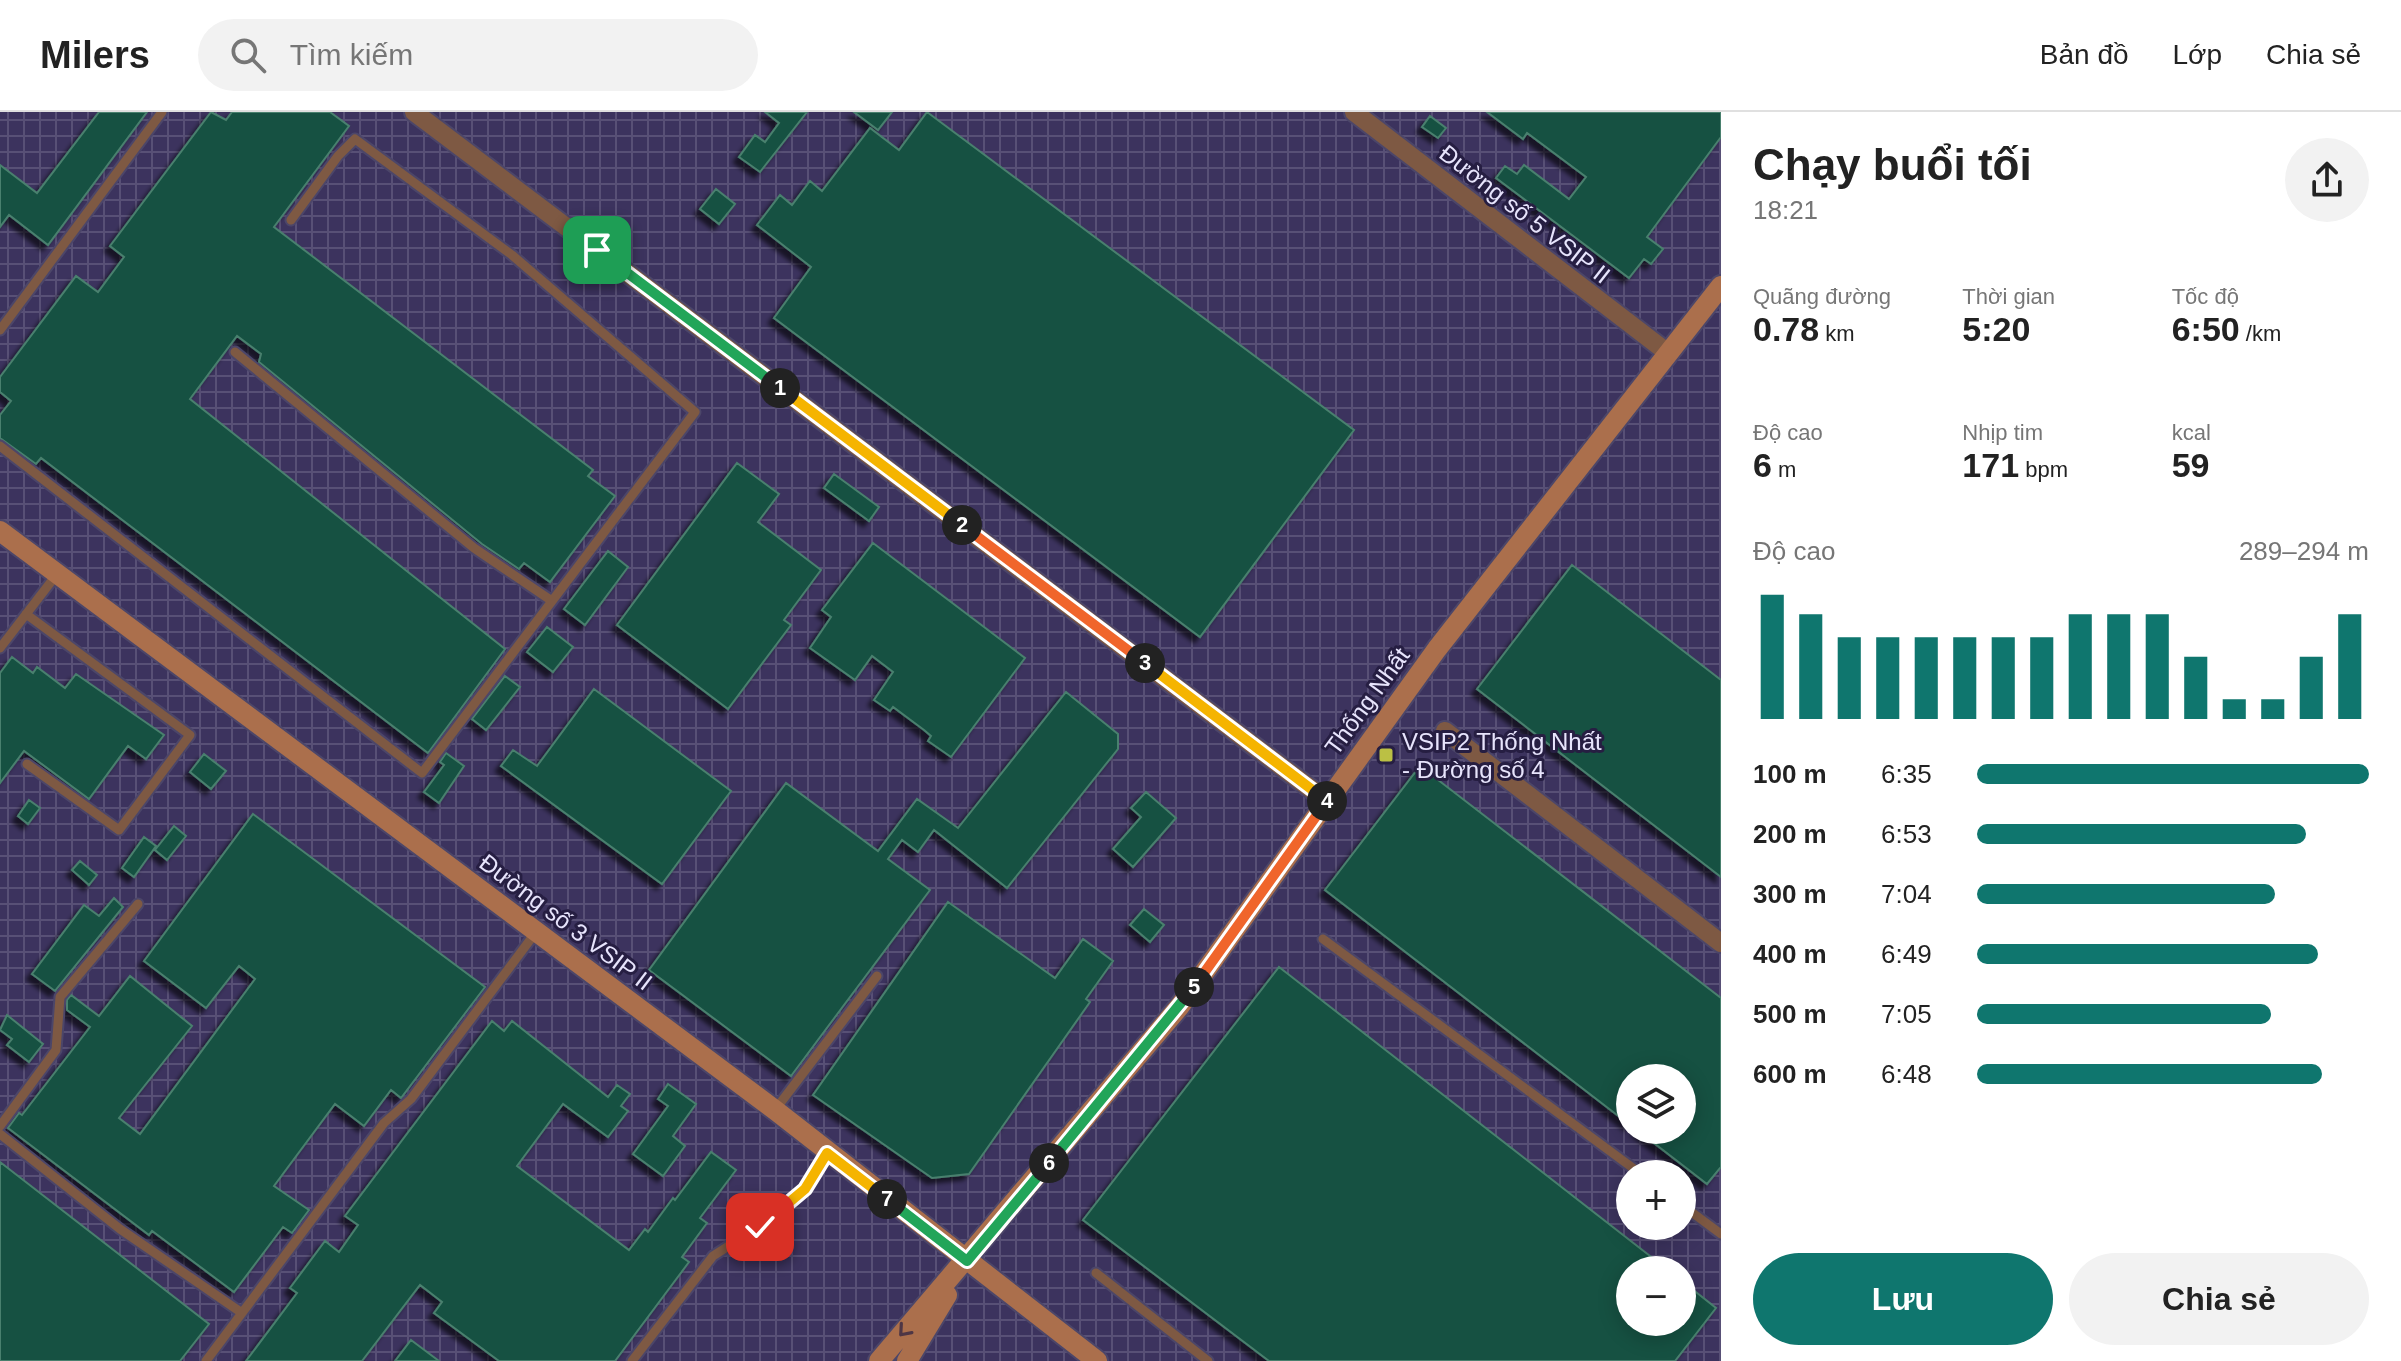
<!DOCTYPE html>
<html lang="vi">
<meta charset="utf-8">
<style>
:root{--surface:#fff;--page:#f2f2f2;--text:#222;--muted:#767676;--line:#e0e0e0;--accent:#0f766e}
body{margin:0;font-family:Arial,sans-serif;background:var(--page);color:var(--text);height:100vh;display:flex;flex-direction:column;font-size:30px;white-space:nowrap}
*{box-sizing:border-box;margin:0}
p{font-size:26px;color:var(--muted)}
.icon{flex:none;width:44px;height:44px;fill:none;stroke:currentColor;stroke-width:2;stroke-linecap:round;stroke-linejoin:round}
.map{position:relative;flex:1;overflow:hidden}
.sheet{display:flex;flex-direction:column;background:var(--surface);width:680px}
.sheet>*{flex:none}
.buttons{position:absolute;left:1616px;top:952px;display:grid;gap:16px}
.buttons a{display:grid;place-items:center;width:80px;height:80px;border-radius:50%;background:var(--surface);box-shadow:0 4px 20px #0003;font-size:40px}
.pin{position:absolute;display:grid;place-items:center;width:68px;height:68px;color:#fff;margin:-34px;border-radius:16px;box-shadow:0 4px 12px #0006}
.km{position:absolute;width:40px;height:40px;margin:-20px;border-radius:50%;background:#222;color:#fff;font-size:22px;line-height:40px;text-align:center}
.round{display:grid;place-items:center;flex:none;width:84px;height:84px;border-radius:42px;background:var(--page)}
.summary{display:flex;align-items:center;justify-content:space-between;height:136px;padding:0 32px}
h1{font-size:44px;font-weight:800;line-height:60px}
.stats{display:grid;grid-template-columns:repeat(3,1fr);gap:12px;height:136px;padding:8px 32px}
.stats div{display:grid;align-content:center}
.stats b{font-size:34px;font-weight:800}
.stats small{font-size:22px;font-weight:400}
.stats p{font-size:22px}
.chart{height:224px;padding:16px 32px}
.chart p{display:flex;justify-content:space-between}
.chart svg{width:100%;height:144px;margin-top:8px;stroke:var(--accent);stroke-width:6}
.action{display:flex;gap:16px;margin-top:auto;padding:16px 32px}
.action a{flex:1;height:92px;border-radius:48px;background:var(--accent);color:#fff;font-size:32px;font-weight:800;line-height:92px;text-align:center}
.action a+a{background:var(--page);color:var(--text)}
ul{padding:0 32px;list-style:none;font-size:26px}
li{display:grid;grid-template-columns:128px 96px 1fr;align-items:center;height:60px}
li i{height:20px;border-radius:10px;background:var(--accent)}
header{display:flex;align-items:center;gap:48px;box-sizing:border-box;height:112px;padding:0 40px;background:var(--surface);border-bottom:2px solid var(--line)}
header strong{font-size:38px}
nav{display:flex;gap:44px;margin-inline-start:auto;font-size:28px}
.search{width:560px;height:72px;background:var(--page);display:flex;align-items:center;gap:20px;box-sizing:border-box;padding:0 28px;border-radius:44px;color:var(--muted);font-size:30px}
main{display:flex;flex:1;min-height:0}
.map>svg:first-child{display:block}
.industrial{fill:url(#industrial-grid);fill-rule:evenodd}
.building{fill:#175142;stroke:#49806e;stroke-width:2;filter:url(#shadow)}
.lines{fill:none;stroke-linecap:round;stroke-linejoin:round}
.lane-casing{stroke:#4c4669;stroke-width:13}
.street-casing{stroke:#4c4669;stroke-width:22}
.secondary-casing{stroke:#4c4669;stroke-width:24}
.lane{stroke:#7e5943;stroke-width:9}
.street{stroke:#7e5943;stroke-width:18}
.secondary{stroke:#ab6f4c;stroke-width:20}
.oneway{stroke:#4e3645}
.split-1-casing{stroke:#fff;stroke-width:16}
.split-2-casing{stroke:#fff;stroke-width:16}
.split-3-casing{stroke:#fff;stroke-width:16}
.split-4-casing{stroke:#fff;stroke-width:16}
.split-5-casing{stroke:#fff;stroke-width:16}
.split-6-casing{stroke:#fff;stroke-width:16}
.split-7-casing{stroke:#fff;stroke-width:16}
.split-8-casing{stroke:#fff;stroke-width:16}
.split-1{stroke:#22a559;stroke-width:10}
.split-2{stroke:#f5b400;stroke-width:10}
.split-3{stroke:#f0652b;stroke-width:10}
.split-4{stroke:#f5b400;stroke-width:10}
.split-5{stroke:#f0652b;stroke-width:10}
.split-6{stroke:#22a559;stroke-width:10}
.split-7{stroke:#22a559;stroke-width:10}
.split-8{stroke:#f5b400;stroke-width:10}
.poi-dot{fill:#bbc044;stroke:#261e42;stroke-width:3}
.labels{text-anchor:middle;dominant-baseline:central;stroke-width:6;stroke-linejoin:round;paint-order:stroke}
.street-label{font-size:24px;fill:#e7e4fc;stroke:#261e42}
.poi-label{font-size:24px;fill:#e7e4fc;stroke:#261e42;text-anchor:start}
</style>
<header>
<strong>Milers</strong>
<div class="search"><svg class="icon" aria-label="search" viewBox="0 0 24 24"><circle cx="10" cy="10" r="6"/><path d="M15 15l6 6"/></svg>Tìm kiếm</div>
<nav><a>Bản đồ</a><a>Lớp</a><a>Chia sẻ</a></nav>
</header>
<main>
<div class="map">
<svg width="1721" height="1249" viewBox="0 0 1721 1249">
<defs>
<pattern id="industrial-grid" width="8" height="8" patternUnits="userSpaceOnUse" patternTransform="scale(2)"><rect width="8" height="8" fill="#3c335e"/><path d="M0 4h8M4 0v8" fill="none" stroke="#585076"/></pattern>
<filter id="shadow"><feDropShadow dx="-5.5" dy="5.5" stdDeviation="2" flood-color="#0009"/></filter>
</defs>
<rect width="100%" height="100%" fill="#2f284d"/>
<path class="industrial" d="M0 0H1721V1249H0ZM1630 966H1682V1018H1630ZM1630 1062H1682V1114H1630ZM1630 1158H1682V1210H1630Z"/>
<path class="building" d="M99 0H147L48 133 9 103 0 115V53L37 81Z
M211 0 226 8 232 0H330L349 14 274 115 593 358 588 364 615 384 550 470 524 451 519 457 482 432 259 250 261 242 237 224 190 287 505 537 428 641 41 346 36 352 0 326V303L11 289 0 280V265L76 164 98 180 124 145 110 134Z
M765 0H807L760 60 739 45 755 23 765 30 779 11Z
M854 0H892L878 18Z
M927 0 1354 318 1200 525 774 206 811 155 757 113 780 83 792 93 810 69 822 79 870 16 899 38Z
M1487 0H1721V25L1647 125 1663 137 1651 152 1644 147 1629 166 1496 66 1505 54 1517 62 1524 53 1569 87 1586 65 1527 21 1523 27Z
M1430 4 1446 16 1438 26 1422 15Z
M716 77 735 92 719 112 700 97Z
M737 351 779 382 758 410 821 458 784 508 791 513 728 597 617 513Z
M834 362 879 395 869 409 824 376Z
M873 431 1025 546 951 645 928 629 931 624 924 618 893 595 890 599 874 588 893 560 872 544 855 568 810 536 831 505 822 498Z
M608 439 628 455 585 513 564 497Z
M1572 453 1721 568V765L1477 577Z
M547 515 573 535 553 560 527 540Z
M12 545 33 561 37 555 65 576 76 562 164 623 146 647 128 634 89 687 24 639 0 671V561Z
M505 564 520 575 486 618 472 607Z
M594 577 731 679 662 772 501 654 513 638 537 654Z
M1066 580 1118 622V637L1007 776 934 718 918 740 902 728 888 747 930 778 791 964 649 858 786 671 878 739 917 687 958 716Z
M446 641 464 654 439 691 424 680 444 653 440 650Z
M204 642 226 659 211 677 190 660Z
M1420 654 1721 886V1055L1707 1072 1637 1018H1682V966H1630V1013L1325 778Z
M1146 680 1176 706 1133 755 1113 737 1141 705 1131 696Z
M29 688 40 696 28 712 18 704Z
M253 702 485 875 401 986 391 978 364 1014 335 992 274 1074 309 1098 292 1121 283 1115 234 1180 152 1119 149 1123 8 1016 19 1001 22 1003 90 915 67 898V888L71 883 99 904 130 864 192 914 119 1006 140 1022 255 867 239 854 206 896 144 849Z
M174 714 186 724 167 748 155 738Z
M144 725 156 734 134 765 122 756Z
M80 749 97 763 89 773 72 758Z
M114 786 123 795 55 879 32 862 84 793 99 804Z
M948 790 1055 866 1083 827 1113 849 1086 887 1090 890 969 1062 932 1066 813 983Z
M1144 797 1164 813 1150 830 1130 813Z
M1279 855 1668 1158H1630V1210H1682V1169L1716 1196 1675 1249H1269L1083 1108Z
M7 903 43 932 29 950 7 933 12 927 0 918Z
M492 909 504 919 512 909 608 985 617 973 630 982 621 994 628 999 608 1025 563 992 517 1054 629 1138 645 1117 648 1120 673 1086 675 1088 711 1040 736 1058 700 1106 707 1111 682 1145 689 1150 615 1249H499L434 1201 442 1190 420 1173 362 1249H246L297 1181 290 1176 325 1129 339 1140 358 1113 345 1104Z
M668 972 696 992 673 1024 685 1034 663 1064 633 1042 668 994 658 987Z
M0 1050 209 1212 180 1249H0Z
M411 1228 439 1249H395Z"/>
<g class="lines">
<g class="lane-casing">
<path id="lane" d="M0 218 162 0
M235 240 474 436 552 489
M0 334 422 661 695 300 512 143 355 27 338 44 291 108
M26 502 190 623 119 718 27 652
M0 536 57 462
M1323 827 1641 1062
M775 998 877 864
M0 1014 56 938 60 885 138 792
M0 1022 120 1117 242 1201
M1682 1093 1721 1122
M1096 1161 1208 1249
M206 1249 384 1011 411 987 536 820
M632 1249 713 1144 780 1101 805 1077 827 1041"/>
</g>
<g class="street-casing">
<path id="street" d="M414 0 1327 689
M1354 0 1668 241
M1445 619 1721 831"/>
</g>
<g class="secondary-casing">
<path id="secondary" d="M0 419 775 998 1097 1249
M879 1249 1180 894 1437 537 1721 174
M907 1249 947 1183"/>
</g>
<use href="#lane" class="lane"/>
<use href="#street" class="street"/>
<use href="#secondary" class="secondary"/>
</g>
<defs><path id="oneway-chevron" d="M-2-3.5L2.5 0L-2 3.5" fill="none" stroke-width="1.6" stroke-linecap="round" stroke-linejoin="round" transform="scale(2)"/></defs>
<use class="oneway" href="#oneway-chevron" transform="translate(904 1219) rotate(131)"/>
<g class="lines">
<g class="split-1-casing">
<path id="split-1" d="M597 138 780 276"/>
</g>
<g class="split-2-casing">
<path id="split-2" d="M780 276 962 413"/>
</g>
<g class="split-3-casing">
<path id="split-3" d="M962 413 1145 551"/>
</g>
<g class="split-4-casing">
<path id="split-4" d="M1145 551 1327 689"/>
</g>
<g class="split-5-casing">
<path id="split-5" d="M1194 875 1327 689"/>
</g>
<g class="split-6-casing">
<path id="split-6" d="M1049 1051 1194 875"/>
</g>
<g class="split-7-casing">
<path id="split-7" d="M887 1087 967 1149 1049 1051"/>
</g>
<g class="split-8-casing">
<path id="split-8" d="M760 1115 805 1077 827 1041 887 1087"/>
</g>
<use href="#split-1" class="split-1"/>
<use href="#split-2" class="split-2"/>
<use href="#split-3" class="split-3"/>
<use href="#split-4" class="split-4"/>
<use href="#split-5" class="split-5"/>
<use href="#split-6" class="split-6"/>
<use href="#split-7" class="split-7"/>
<use href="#split-8" class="split-8"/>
</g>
<rect class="poi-dot" x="1378" y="635" width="16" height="16" rx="4"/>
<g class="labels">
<g class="street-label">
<text transform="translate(1525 102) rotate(38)">Đường số 5 VSIP II</text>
<text transform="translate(1367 589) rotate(-54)">Thống Nhất</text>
<text transform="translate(566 810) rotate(37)">Đường số 3 VSIP II</text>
</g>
<g class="poi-label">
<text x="1402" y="629">VSIP2 Thống Nhất<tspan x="1402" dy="28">- Đường số 4</tspan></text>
</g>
</g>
</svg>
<div class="buttons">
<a><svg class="icon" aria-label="layers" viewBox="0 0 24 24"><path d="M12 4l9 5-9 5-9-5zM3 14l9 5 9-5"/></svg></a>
<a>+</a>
<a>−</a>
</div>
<div class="pin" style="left:597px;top:138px;background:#1e9e55"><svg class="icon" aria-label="arrive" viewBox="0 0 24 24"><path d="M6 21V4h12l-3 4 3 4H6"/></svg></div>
<div class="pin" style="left:760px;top:1115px;background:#d93025"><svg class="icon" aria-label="check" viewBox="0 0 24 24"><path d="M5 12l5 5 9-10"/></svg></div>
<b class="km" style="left:780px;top:276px">1</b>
<b class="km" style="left:962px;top:413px">2</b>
<b class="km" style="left:1145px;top:551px">3</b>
<b class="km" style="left:1327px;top:689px">4</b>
<b class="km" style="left:1194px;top:875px">5</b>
<b class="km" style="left:1049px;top:1051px">6</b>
<b class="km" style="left:887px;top:1087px">7</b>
</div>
<section class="sheet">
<div class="summary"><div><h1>Chạy buổi tối</h1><p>18:21</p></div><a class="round"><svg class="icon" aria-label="share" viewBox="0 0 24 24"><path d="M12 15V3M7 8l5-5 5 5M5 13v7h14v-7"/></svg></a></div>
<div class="stats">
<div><p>Quãng đường</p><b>0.78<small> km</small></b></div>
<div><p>Thời gian</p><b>5:20</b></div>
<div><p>Tốc độ</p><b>6:50<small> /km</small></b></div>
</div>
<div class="stats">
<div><p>Độ cao</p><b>6<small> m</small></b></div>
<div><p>Nhịp tim</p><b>171<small> bpm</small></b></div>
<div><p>kcal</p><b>59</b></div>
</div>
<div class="chart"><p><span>Độ cao</span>289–294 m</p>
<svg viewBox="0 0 160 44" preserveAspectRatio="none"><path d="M5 44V6M15 44V12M25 44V19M35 44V19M45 44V19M55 44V19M65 44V19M75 44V19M85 44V12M95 44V12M105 44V12M115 44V25M125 44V38M135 44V38M145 44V25M155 44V12"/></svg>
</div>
<ul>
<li><b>100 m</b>6:35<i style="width:100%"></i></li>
<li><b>200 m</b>6:53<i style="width:84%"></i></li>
<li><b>300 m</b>7:04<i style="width:76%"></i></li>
<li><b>400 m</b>6:49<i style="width:87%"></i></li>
<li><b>500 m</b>7:05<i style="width:75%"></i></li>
<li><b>600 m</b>6:48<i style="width:88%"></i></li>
</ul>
<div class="action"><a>Lưu</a><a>Chia sẻ</a></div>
</section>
</main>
